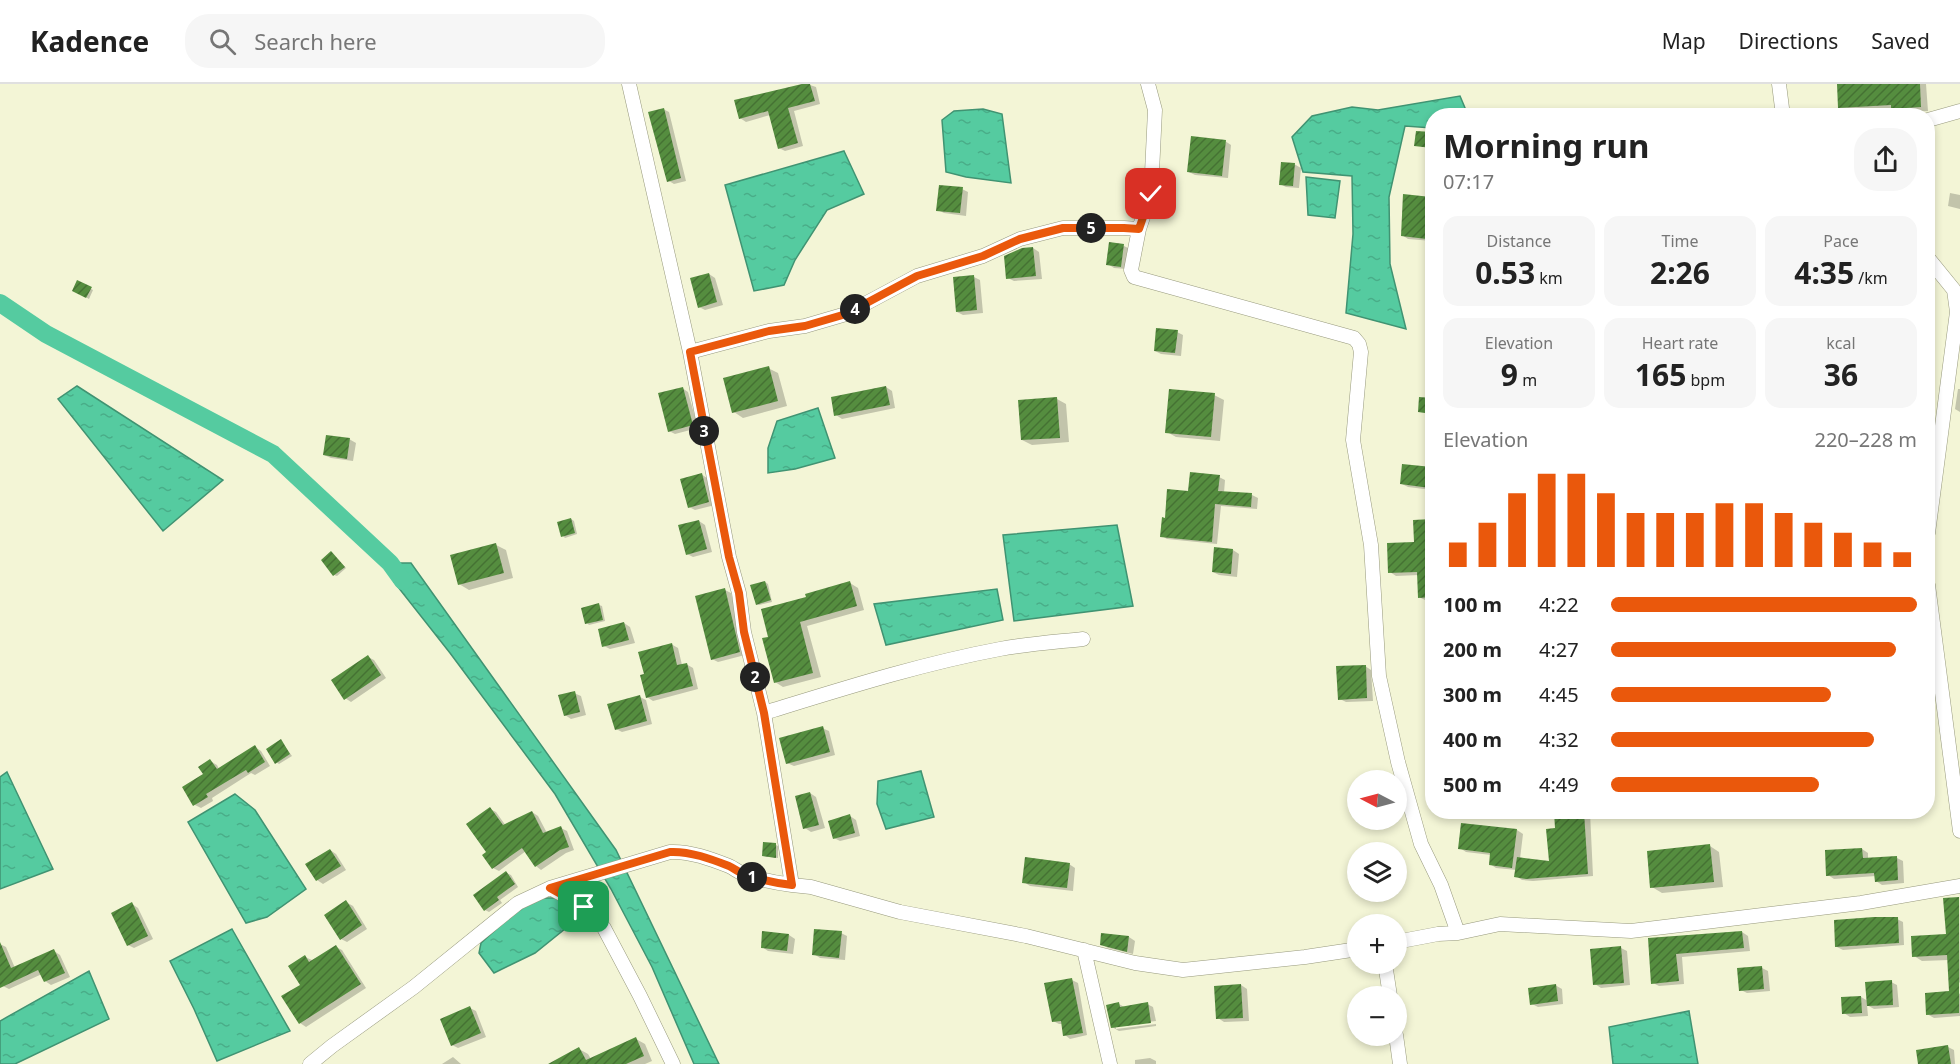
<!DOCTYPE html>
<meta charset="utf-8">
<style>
:root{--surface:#fff;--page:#f6f6f6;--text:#222;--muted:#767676;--line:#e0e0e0;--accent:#ea580c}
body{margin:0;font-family:"Noto Sans",sans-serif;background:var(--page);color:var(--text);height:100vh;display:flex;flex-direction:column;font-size:22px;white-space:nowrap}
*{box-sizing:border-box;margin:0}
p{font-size:20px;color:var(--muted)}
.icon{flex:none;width:33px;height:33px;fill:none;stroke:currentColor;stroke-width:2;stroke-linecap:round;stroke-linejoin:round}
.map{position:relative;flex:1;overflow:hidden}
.sheet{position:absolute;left:1425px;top:24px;width:510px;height:711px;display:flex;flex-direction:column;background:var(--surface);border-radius:24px;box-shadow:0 3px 9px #0003}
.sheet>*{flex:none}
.needle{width:39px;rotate:276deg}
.tools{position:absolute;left:1347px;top:686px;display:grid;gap:12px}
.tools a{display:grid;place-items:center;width:60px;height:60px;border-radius:50%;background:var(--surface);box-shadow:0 3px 9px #0003;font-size:30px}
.pin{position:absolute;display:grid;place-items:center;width:51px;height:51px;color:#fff;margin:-26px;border-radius:12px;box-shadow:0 3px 9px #0006}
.km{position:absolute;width:30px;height:30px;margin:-15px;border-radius:50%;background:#222;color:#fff;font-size:16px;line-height:30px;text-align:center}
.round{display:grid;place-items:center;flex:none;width:63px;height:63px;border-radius:24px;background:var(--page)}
.headline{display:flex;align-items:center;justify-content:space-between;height:102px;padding:0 18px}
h1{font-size:33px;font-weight:700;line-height:45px}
.figures{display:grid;grid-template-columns:repeat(3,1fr);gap:9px;height:102px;padding:6px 18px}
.figures div{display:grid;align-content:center;border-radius:15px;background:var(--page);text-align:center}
.figures b{font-size:30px;font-weight:700}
.figures small{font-size:16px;font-weight:400}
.figures p{font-size:16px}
.chart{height:168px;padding:12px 18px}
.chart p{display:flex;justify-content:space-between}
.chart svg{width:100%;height:108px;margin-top:6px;stroke:var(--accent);stroke-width:6}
ul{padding:0 18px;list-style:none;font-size:20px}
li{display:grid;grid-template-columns:96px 72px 1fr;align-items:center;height:45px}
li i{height:15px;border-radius:8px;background:var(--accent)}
header{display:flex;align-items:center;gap:36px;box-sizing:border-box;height:84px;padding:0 30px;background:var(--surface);border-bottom:2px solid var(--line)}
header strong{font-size:28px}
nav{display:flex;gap:33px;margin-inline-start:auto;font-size:21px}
.search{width:420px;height:54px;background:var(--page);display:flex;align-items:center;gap:15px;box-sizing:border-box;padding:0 21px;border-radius:24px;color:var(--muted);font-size:22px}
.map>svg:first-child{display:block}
.water{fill:url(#water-ripples);stroke:#409372;stroke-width:1.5}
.shadow{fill:#0003}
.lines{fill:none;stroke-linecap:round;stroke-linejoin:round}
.canal{stroke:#55cba0;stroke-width:18}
.building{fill:url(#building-hatch)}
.street-casing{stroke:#97997d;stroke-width:15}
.street{stroke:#fff;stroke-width:14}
.route-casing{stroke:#fff;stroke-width:12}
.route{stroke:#ea580c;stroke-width:8}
</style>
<header>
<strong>Kadence</strong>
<div class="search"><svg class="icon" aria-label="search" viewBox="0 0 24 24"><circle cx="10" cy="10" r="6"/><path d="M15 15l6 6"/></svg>Search here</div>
<nav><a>Map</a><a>Directions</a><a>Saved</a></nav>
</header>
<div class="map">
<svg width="1960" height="980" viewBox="0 0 1960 980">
<defs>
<pattern id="water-ripples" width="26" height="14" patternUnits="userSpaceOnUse" patternTransform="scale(1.5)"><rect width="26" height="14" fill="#55cba0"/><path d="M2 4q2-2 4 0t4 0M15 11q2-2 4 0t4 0" fill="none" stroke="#49ad88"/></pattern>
<pattern id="building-hatch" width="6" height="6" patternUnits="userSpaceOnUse" patternTransform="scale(1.5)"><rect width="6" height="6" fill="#558d3f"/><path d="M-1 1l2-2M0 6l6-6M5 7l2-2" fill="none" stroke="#457233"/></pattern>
</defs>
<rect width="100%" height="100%" fill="#f3f5d6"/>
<path class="water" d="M1460 12 1468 31 1432 32V44L1405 42 1389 113 1390 180 1406 245 1346 229 1353 150 1352 92 1303 88 1292 53 1312 32 1352 23 1378 26Z
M983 25 1002 30 1011 99 966 93 946 88 942 36 954 27Z
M844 67 864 110 827 126 795 176 784 201 754 207 725 101Z
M1306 93 1340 97 1335 134 1308 131Z
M77 302 223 396 163 447 58 315Z
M818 324 835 374 795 385 768 389V364L777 337Z
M1117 441 1133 522 1014 537 1003 451Z
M390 479H411L616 766 719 980H694L652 883 611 805 555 710 450 569 394 498Z
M997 505 1003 536 886 561 874 520Z
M921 687 934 733 886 745 877 720 878 697Z
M7 688 53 785 0 805V693Z
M235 710 255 726 306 805 267 833 246 839 188 738Z
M530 814H561L571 840 535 869 494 889 479 869 481 859Z
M232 845 290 947 217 977 194 925 170 877Z
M89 887 109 935 15 980H0V937Z
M1689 927 1698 980H1613L1609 943Z"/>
<path class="shadow" d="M807 0 816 3 820 20 794 27 803 62 785 67 779 64 770 31 746 38 740 34Z
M1839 0H1926L1928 27 1899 28 1893 25 1847 27 1840 23Z
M663 25 669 28 686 97 674 100 669 97Z
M1417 48 1432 50V108L1426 106 1430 64 1416 61Z
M1225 57 1231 61 1228 94 1195 91 1189 88Z
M1294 80 1301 84 1299 104 1286 103 1280 100Z
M962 105 968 108 966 132 944 129 938 126Z
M1950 109 1960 111V125L1948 122Z
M1431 114 1432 115V157L1408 155 1402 151Z
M1124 162 1130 165 1127 185 1114 184 1108 180Z
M1033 164 1039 168 1042 195 1014 197 1008 194Z
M709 190 715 194 723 221 705 226 699 223Z
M974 193 980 196 983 229 963 231 957 228Z
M78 198 93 206 89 215 74 206Z
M1177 248 1183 251 1181 272 1161 270 1155 267Z
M768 284 778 289 787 322 743 334 734 328Z
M886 303 892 307 895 324 842 335 836 331Z
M682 304 688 308 698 344 675 350 669 347Z
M1958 305H1960V328L1955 325Z
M1214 311 1224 316 1220 357 1176 353 1167 348Z
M1057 315 1066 320 1069 358 1032 361 1022 356Z
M349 355 356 359 353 377 331 374 324 371Z
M1431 385 1432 406 1408 403 1402 400Z
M701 390 707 394 715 421 695 426 689 423Z
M1219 393 1225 396 1224 409 1252 411 1258 414 1257 425 1221 422 1217 460 1167 455 1162 452 1166 435Z
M571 435 574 437 577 450 565 454 563 452Z
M1432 436V516H1425L1419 513V491L1396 492 1390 488 1416 459 1415 437Z
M699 437 705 441 712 468 693 473 687 470Z
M496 461 506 466 513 494 469 506 459 500Z
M1233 466 1239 470 1237 493 1219 491 1213 488Z
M332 469 346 484 337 492 334 491Z
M765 498 768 500 772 518 759 521 757 520Z
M850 499 858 504 864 526 807 542 821 593 783 603 775 598 770 554 808 514Z
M725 506 731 509 745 571 718 578 712 575Z
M599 521 602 522 605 537 589 541 587 539Z
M624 539 630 543 635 559 610 565 604 562Z
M671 560 678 564 682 581 686 580 693 584 698 605 653 617 647 613 645 591Z
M368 573 374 576 386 594 351 618 345 614Z
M1365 582 1371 586 1373 617 1346 618 1340 615Z
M574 609 581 612 586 631 571 635 565 631Z
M640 613 646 616 652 640 622 648 616 645Z
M822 644 829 647 835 671 794 682 787 679Z
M281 657 292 672 279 680 276 678Z
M255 663 261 667 270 682 255 691 251 689 212 714 213 717 201 724 195 721 210 677 217 681 219 685Z
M810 709 816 713 825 744 811 748 805 744Z
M490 725 496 728 506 742 532 728 538 732 547 749 561 744 567 747 574 766 566 769 541 786 536 782 526 767 499 787 493 784 484 772 488 769Z
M1556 728H1590L1593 792 1533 797 1522 796 1516 792 1517 786 1496 784 1490 780 1491 771 1466 768 1460 764 1517 746 1523 750 1520 775 1550 779 1557 746Z
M850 732 856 736 860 752 840 757 834 754Z
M776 761 778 762V774L763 772Z
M1710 762 1719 768 1723 803 1662 809 1652 803Z
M1862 765 1868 769V775L1897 774 1903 777 1904 799 1882 801 1876 797V792L1834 795 1828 791Z
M330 766 336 770 346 786 323 800 317 796Z
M1069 780 1075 784 1073 807 1030 802 1024 798Z
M506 789 511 791 518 803 500 816 502 819 489 828 485 826Z
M1959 814 1960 898 1959 899 1949 876 1922 877 1914 872 1947 851Z
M346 818 353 822 367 845 347 858 341 855Z
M132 820 138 824 153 855 134 864 128 861Z
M1897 835 1903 838 1904 861 1843 866 1837 863Z
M1742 848 1748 852 1750 867 1682 873 1684 900 1659 902 1653 899 1649 855Z
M841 849 847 852 845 876 820 874 814 870Z
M789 851 795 855 793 870 768 867 762 863Z
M1129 853 1135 857 1133 870 1108 864 1101 860Z
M0 860 6 863 15 884 54 867 60 871 70 893 51 901 45 897 42 890 9 905 3 902 0 897Z
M336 863 342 866 366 904 306 943 300 939 302 901 305 873 312 876Z
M1621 864 1627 867 1630 901 1601 904 1595 900Z
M1762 884 1768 887 1770 907 1747 909 1741 906Z
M1072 896 1078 899 1087 951 1070 955 1065 951 1063 940H1059L1053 937Z
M1891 898 1897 901 1899 923 1874 925 1867 921 1868 932 1850 933 1844 929 1861 913 1868 917Z
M1241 901 1247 905 1249 937 1224 938 1218 934Z
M1555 901 1562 905 1563 920 1538 923 1532 920Z
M1957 908 1960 910V932L1934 934 1927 930Z
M1119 920 1126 924 1147 920 1153 923 1156 937 1116 942V945L1156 940V942L1119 947 1112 943Z
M470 924 476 927 486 953 458 964 452 961Z
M636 955 645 960 652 977 645 980H551L579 965 588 970 591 975Z
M1948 963 1954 966 1955 980H1920Z
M453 973 461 980H442Z
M1150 974 1156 977V980H1135V976Z"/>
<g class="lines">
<path class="canal" d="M0 219 46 250 273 370 390 479 403 497"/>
</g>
<path class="building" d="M802 0H810L815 17 788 24 798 59 778 65 768 27 739 35 734 16Z
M1837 0H1920L1921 23 1891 25V21L1838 24Z
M664 24 681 94 667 98 648 28Z
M1416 47 1432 48V64L1414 62Z
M1191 52 1226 56 1222 92 1187 88Z
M1281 78 1295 79 1293 102 1279 101Z
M939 101 963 103 960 129 936 127Z
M1403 110 1431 113 1427 155 1401 152Z
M1109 158 1124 160 1121 183 1106 181Z
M1033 163 1036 192 1006 195 1004 172 1022 164Z
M709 189 717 218 698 224 690 194Z
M974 191 977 226 956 228 953 193Z
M77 196 92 203 86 214 72 207Z
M1156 244 1178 246 1175 269 1154 267Z
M769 282 778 317 732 329 723 294Z
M886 302 890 321 834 332 831 313Z
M683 303 693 341 668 348 658 309Z
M1169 305 1215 309 1211 353 1165 349Z
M1057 313 1060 354 1021 356 1018 316Z
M1419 313 1432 314V330L1418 328Z
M326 351 350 354 347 375 323 371Z
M1402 380 1432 383 1430 404 1400 400Z
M1190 388 1220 391 1218 407 1252 409 1251 423 1215 420 1212 458 1160 453 1162 433 1165 434 1167 405 1188 407Z
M702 389 709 418 688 424 680 395Z
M571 434 575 449 561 453 557 438Z
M1432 435V513L1418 514 1417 488 1388 489 1387 459 1414 458 1413 436Z
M699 436 707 465 686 471 678 441Z
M496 459 504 489 458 501 450 471Z
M1214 463 1233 465 1231 490 1212 488Z
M331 467 345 483 333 492 321 476Z
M765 497 771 516 756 521 750 501Z
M850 497 857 522 800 538 813 589 774 599 762 554 768 553 761 525 806 513 805 510Z
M725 504 740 568 711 576 695 512Z
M599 519 603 536 585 540 581 524Z
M624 538 629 556 602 563 598 545Z
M672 559 677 581 687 579 693 602 646 614 640 591 644 590 638 568Z
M368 571 381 591 344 616 331 596Z
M1366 581 1367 614 1338 616 1336 582Z
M575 607 580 628 564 632 558 611Z
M640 611 647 637 615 646 607 620Z
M823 642 830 668 786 680 779 654Z
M281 655 290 670 275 680 266 665Z
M255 661 265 678 248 689 246 686 206 710 208 713 193 722 182 703 203 690 198 683 210 675 217 685Z
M810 708 819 741 803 745 795 712Z
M490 723 503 741 532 727 543 749 561 742 569 763 560 766 535 783 522 764 492 785 482 771 486 768 466 740Z
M1554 728H1584L1588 790 1526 795 1514 793 1517 773 1549 777 1546 745 1555 744Z
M850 730 855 749 833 755 828 737Z
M1461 739 1517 745 1512 784 1489 781 1490 769 1458 765Z
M763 758 776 759V774L762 772Z
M1710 760 1714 798 1650 804 1647 767Z
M1862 764 1863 774 1897 772 1898 796 1875 798 1874 789 1826 792 1825 766Z
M330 765 341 782 316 797 305 780Z
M1025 773 1070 779 1067 804 1022 799Z
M506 787 515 800 497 813 499 816 484 827 473 811Z
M1959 813V929L1926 931 1925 909 1949 907 1947 871 1912 873 1911 852 1946 850 1943 814Z
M346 816 362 841 340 856 324 831Z
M132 818 148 852 127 862 111 829Z
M1874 833H1898L1899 859 1835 863 1834 836Z
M814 845 842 847 839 874 812 871Z
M762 847 789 850 787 867 761 864Z
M1742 847 1744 864 1676 870 1679 897 1651 900 1648 854Z
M1101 849 1129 852 1127 868 1100 861Z
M0 858 11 884 54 865 65 889 44 898 38 886 0 904Z
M336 861 361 900 299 940 281 912 300 901 288 882 305 871 309 878Z
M1621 862 1624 899 1593 901 1590 865Z
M1762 882 1764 905 1739 907 1737 884Z
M1072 894 1083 949 1063 952 1061 937 1052 938 1044 899Z
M1892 896 1893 921 1867 922 1865 898Z
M1241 900 1243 934 1216 935 1214 902Z
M1556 900 1558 917 1530 921 1528 904Z
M1861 912 1862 929 1842 930 1841 913Z
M1119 918 1120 923 1148 918 1151 939 1111 944 1106 921Z
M470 922 481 949 451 962 440 935Z
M636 953 644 972 626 980H548L579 963 586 976Z
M1948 961 1951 980H1918L1916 966Z"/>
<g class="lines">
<g class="street-casing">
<path id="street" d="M629 0 690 268 729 473 739 509 744 548 764 629 792 801 811 803 900 828 1026 852 1135 879 1183 886 1305 873 1358 865
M1148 0 1155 26 1151 109 1139 145 1131 186 1134 193 1354 254 1359 260 1361 268 1353 356 1371 461 1379 592 1398 678 1421 760 1441 801 1458 849
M1779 0 1783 32
M1928 36 1960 27
M1928 174 1954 206 1957 228 1928 449
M690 268 769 247 805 242 846 230 917 192 983 172 1020 155 1063 144H1124L1139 145
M1928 501 1960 747
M764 629C842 605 920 580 1000 565 1027 560 1055 558 1083 555
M550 804 579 819 604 844 640 912 673 980
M1396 858 1438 850 1458 849 1500 840 1631 847 1861 819 1960 802
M1084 866 1110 980
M1385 879 1390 912
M1396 951 1400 980
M310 980 332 962 414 903 518 819 550 804 670 768C690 767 711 775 729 782 735 785 740 789 746 791 761 796 776 799 792 801"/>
</g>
<use href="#street" class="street"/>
</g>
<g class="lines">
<g class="route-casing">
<path id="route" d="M584 823 550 804 670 768C690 767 711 775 729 782 735 785 740 789 746 791 761 796 776 799 792 801L764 629 744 548 739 509 729 473 690 268 769 247 805 242 846 230 917 192 983 172 1020 155 1063 144H1124L1139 145 1151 110"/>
</g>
<use href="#route" class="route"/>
</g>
</svg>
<div class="tools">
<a><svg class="needle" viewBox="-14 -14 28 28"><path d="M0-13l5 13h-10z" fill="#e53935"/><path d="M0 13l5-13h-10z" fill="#767676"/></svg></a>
<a><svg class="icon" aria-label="layers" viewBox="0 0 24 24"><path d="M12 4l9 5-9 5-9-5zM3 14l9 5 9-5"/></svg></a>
<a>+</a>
<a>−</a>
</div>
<div class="pin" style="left:584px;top:823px;background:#1e9e55"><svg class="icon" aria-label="arrive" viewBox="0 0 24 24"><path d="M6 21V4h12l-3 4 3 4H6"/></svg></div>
<div class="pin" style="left:1151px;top:110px;background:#d93025"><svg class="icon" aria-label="check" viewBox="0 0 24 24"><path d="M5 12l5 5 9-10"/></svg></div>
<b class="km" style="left:752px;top:793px">1</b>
<b class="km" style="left:755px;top:593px">2</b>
<b class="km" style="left:704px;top:347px">3</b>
<b class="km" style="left:855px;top:225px">4</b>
<b class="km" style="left:1091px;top:144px">5</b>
<section class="sheet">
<div class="headline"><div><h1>Morning run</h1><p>07:17</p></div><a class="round"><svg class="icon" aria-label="share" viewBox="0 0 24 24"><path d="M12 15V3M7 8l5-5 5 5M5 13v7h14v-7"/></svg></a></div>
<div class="figures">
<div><p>Distance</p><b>0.53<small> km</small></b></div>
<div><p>Time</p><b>2:26</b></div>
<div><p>Pace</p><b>4:35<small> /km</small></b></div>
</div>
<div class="figures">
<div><p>Elevation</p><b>9<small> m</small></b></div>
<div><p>Heart rate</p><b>165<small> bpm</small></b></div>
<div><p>kcal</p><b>36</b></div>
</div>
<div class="chart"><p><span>Elevation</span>220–228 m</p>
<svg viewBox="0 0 160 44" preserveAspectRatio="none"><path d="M5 44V34M15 44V26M25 44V14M35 44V6M45 44V6M55 44V14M65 44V22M75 44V22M85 44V22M95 44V18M105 44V18M115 44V22M125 44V26M135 44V30M145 44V34M155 44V38"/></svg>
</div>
<ul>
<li><b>100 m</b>4:22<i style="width:100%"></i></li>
<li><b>200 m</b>4:27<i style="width:93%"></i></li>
<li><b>300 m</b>4:45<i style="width:72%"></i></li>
<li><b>400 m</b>4:32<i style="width:86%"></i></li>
<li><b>500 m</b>4:49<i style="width:68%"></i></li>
</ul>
</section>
</div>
